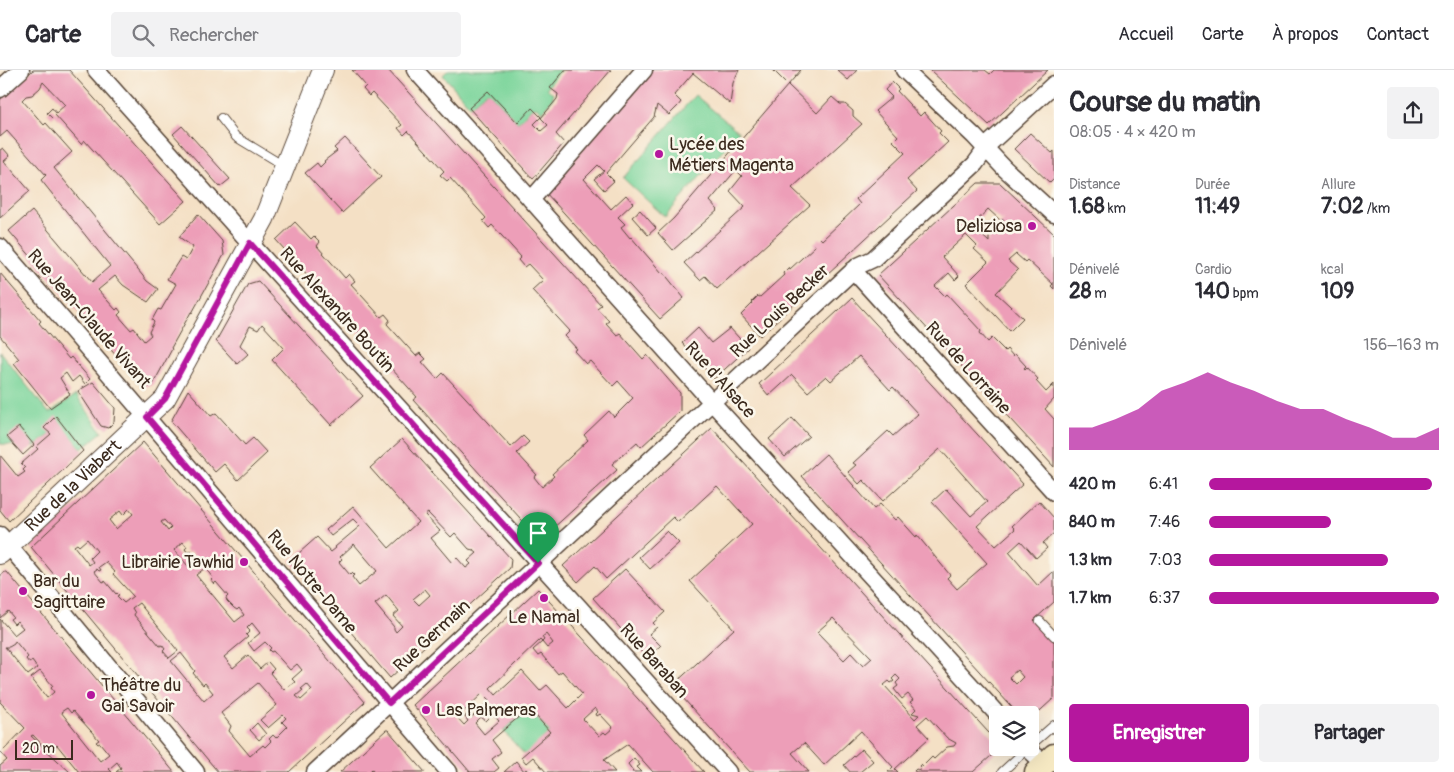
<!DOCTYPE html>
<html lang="fr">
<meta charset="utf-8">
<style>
:root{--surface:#fff;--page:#f2f2f3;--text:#2b2b33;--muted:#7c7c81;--line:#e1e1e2;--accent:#b5179e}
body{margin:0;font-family:Pangolin,sans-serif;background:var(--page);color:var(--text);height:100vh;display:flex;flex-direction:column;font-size:19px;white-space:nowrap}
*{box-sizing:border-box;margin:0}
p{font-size:16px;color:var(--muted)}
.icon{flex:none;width:28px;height:28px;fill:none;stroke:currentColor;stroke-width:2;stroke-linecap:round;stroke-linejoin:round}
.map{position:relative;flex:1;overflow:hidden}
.details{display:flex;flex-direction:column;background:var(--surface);width:400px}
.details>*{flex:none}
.fabs{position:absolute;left:989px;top:636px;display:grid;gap:10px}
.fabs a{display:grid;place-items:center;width:50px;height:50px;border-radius:5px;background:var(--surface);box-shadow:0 5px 20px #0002;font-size:25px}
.scale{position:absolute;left:15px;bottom:12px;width:58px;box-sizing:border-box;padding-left:5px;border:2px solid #3b2a1e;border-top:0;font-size:14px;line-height:18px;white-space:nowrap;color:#3b2a1e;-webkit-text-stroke:4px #fbf7ec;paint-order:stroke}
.pin{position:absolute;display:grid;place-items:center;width:42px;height:42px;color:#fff;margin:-51px -21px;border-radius:50% 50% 50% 0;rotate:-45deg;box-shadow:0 0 5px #0007}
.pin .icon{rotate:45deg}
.round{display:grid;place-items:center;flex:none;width:52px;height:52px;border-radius:5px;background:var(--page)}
.headline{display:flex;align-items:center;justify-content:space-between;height:85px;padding:0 15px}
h1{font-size:28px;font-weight:800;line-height:38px}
.figures{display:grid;grid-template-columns:repeat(3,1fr);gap:8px;height:85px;padding:5px 15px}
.figures div{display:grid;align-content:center}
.figures b{font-size:21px;font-weight:800}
.figures small{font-size:14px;font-weight:400}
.figures p{font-size:14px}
.chart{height:140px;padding:10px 15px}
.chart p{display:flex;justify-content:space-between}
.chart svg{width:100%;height:90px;margin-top:5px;fill:var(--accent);opacity:.7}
.primary-button{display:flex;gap:10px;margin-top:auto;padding:10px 15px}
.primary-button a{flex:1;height:58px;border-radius:5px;background:var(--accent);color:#fff;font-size:20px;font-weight:800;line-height:58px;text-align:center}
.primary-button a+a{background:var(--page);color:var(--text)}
ul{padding:0 15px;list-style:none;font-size:16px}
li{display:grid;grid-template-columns:80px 60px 1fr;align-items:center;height:38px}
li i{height:12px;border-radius:6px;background:var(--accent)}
header{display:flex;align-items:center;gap:30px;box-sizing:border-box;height:70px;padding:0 25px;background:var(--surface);border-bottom:1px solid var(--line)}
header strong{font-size:24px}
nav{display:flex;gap:28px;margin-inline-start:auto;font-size:18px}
.search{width:350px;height:45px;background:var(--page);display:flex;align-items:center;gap:12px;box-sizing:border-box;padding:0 18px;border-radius:5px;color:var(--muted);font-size:19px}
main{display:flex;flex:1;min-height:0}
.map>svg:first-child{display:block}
.green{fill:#79d49a;stroke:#5a7f5c}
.building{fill:#ed9eb8;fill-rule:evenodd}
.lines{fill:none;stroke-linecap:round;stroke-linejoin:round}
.service-casing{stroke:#574537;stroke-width:10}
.minor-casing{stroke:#574537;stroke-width:19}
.tertiary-casing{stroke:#574537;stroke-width:22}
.secondary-casing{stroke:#574537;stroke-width:25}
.service{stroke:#fff;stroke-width:8}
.minor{stroke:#fff;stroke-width:16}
.tertiary{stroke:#fff;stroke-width:20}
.secondary{stroke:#f6e9c3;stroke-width:22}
.route-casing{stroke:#fff;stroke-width:10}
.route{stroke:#b5179e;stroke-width:6}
.poi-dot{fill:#b5179e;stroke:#fbf7ec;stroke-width:2}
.labels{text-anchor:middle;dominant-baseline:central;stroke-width:5;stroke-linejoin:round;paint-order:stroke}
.poi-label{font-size:18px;fill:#3b2a1e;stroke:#fbf7ec;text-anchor:start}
.street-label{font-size:18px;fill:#3b2a1e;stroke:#fbf7ec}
</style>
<header>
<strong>Carte</strong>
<div class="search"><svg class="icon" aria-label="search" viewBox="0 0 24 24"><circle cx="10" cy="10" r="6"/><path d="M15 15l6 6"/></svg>Rechercher</div>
<nav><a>Accueil</a><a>Carte</a><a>À propos</a><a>Contact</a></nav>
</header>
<main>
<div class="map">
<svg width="1054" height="702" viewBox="0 0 1054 702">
<rect width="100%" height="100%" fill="#fbf7ec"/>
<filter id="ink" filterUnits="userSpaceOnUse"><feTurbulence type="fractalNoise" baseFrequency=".02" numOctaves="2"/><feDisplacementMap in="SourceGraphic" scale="10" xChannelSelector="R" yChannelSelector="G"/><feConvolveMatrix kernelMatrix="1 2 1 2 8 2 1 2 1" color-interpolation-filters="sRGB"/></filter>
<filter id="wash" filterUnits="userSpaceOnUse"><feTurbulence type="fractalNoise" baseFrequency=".0096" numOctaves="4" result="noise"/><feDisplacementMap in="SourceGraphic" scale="20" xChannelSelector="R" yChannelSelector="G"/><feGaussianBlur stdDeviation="1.12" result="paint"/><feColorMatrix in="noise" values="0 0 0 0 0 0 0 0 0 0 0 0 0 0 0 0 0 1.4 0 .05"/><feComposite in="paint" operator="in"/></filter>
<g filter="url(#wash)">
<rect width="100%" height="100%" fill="#f4e0c5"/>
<path class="green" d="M448 0H561L547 18 553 24V28L542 42 536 37 532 38 518 53 488 21 470 36 443 5Z
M695 25 739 62 665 147 623 108Z
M0 282 49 343 76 325 102 362 82 379 62 356 35 376 0 374Z
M529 638 550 662 525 685 503 661Z"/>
<g id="blocks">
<path class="building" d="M33 0H69L186 131 160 154 84 70 81 74 55 45 52 48 47 43 52 38 56 43 65 35 43 12 40 18 32 25 26 26 22 30 44 55 46 53 72 82 54 98 147 211 158 219 148 232 123 215 115 206 98 220 116 240 118 238 121 242 118 245 131 260 134 258 144 271 151 265 149 262 154 252 152 250 158 239 161 240 176 214 167 209 181 187 186 190 193 177 179 167 198 144 222 171 224 185 192 243 191 242 171 278 172 279 152 316H142L9 161 32 141 92 212 110 196 41 110 46 105 7 61 0 67V30Z
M352 0H388L601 235 597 238 609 251 606 253 617 265 620 263 643 289 647 285 680 323V341L641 377 637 372 612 394 617 400 540 470 413 330 417 327 276 170 295 152 311 169 314 166 320 172 317 176 345 208 349 204 355 211 351 214 381 247 385 244 390 250 387 254 416 286 420 283 426 289 422 292 437 309 443 303 511 377 523 366 529 372 517 383 537 405 534 407 542 417 554 406 552 404 588 370 584 365 609 341 614 347 633 328 618 311 613 316 590 291 586 294 574 281 577 279 565 266 570 261 532 220 543 210 528 194 524 197 518 190 521 187 492 155 489 158 483 151 486 148 450 108 447 111 440 105 444 101 408 61 404 65 398 58 402 55 372 23 369 26 363 19 366 16Z
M565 0H611L556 64 564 73 533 109 469 38 488 21 518 53 532 38 541 47 534 54 541 61 548 55 541 48 557 29 558 24 550 18Z
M650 0H739L733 13 730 34 693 3 674 25 681 32 678 36 669 45 657 35 654 47 606 103 614 111 604 120 594 109 604 101 598 95 584 109 611 139 626 125 633 133 618 147 625 154 621 157 630 168 631 167 662 203 663 202 684 228 660 249 545 122Z
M773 0H801L788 15 817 43 832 27 840 34H845L853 41V46L862 54 792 118 810 135 717 219 705 206 700 210 684 193 745 137 730 121 742 106 736 100 710 131 718 140 673 180 658 163 674 148 788 15Z
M837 0H857L848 10Z
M930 0H985L990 4 994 0H1048L989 55Z
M892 12 899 19 897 21 920 46 924 42 941 61 939 63 948 72 907 110 917 121 760 266 741 245 753 233 752 232 758 226 760 227 784 205 783 203 789 197 790 199 815 176 814 174 820 168 822 170 860 134 856 129 905 83 893 71 898 66 875 41 892 27 885 20Z
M182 56 230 109 220 117 173 64Z
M1030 63 1052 83 1054 81V109L1050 113 1014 79Z
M345 68 381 107 342 143 305 103 317 93 320 97 325 92 324 91 337 81 334 78Z
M3 78 10 86 4 91 30 121 0 148V80Z
M978 113H1000L1054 164V219L1051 216 1053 214 1027 190 1025 192 1016 184 1008 191 1018 200 996 223 1023 248 1010 261 966 214 988 192 974 179 977 176 966 165 942 187 959 206 955 210 949 203 935 216 945 226 947 224 981 261 980 263 988 272 992 268 1005 281 1007 279 1013 286 1015 284 1026 296 1024 298 1025 299 1027 297 1038 309 1036 311 1046 322 1054 314V329L1045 339 1054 349V397L878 205ZM988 139 1001 151 1003 149 1004 150 989 166V172L972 156Z
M640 140 656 158 648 165 632 147Z
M0 203 41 251 39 253 69 289 71 287 90 309 85 314 79 306 72 312 66 303 60 308 70 324 50 338 14 293 19 289 0 266Z
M258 211 363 326 331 355 272 290 284 278 262 254 258 260 250 256 240 275 248 284 237 294 216 271 248 214Z
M852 228 1023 414 977 456 996 476 1015 459 1012 456 1039 431 1054 448V463L1043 473 1047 478 1036 488 1021 471 1009 482 1038 516 1054 501V532L1034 550 1054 572V628L1030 650V645H1019L802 406 826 384 874 439 880 434 895 450 898 447 916 467 917 465 950 505 947 508 957 519 987 493 932 432 946 419 971 446 987 432 940 379 883 431 863 410 859 414 848 402 856 395 853 393 888 361 893 366 918 344 893 317 890 320 859 286 831 311 826 306 808 322 792 305 769 326 759 314ZM1017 600 1023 607 1016 614 1009 607Z
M698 258 711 273 730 258 748 278 714 309 682 273Z
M93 312 115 338 114 352 108 358 101 356 78 321Z
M188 320 211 346 216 343 245 375 253 368 267 383 238 410 224 394 215 402 171 351Z
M56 346 83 381 9 451 0 440V385L18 407 25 402 23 400 25 398 21 394 38 379 36 377 51 364 44 358Z
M792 348 809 366 785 387 769 369Z
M19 357 34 375 23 385 7 367Z
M712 358 998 673V678H1000L973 702H916L914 701 916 699 918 700 921 698 919 696 921 694 923 696 932 687 934 689 947 677 954 676 956 673 947 668 927 646 917 655 929 668 895 699 898 702H888L893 697 861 661 824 695 804 673 792 683 809 702H750L672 616 734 559 690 511 752 454 717 416 678 452 673 447 606 509 595 496 578 512 563 496ZM833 548 872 588 863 596 851 583 844 590 817 562ZM896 605 900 609 896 613 898 616 894 619 902 629 908 624 913 630 910 632 916 639 912 643 919 645 915 649 884 615 889 611 891 613 894 611 892 609Z
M402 369 511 489 510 498 390 608 290 491 317 467 331 482 336 478 335 477 360 456 353 449 331 466 326 460 353 436 389 478 418 452 370 398ZM428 443 451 467 455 463 469 479 473 480 477 483 468 491 471 494 466 498 457 488 452 493 431 468 440 461 425 445ZM354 474 377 501 359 516 352 507 354 505 352 503 350 505 339 492 342 489 340 487ZM425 519 430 525 419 535 413 529ZM386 525 399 541 393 546 402 556 396 562 394 559V557L375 534Z
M143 372 365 632 289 702H218L31 477ZM129 439 133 444 116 459 109 450 120 441 123 445ZM164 450 171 458 168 461 161 452ZM87 469 97 481 90 488 93 492 89 495 74 476 77 474 79 476ZM183 472 187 477 185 479 188 483 191 481 197 489 189 497 174 480ZM106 492 115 502 113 504 133 526 124 533 117 526 119 525 117 523 116 524 105 511 103 512 94 501 97 499 99 501 101 500 99 497ZM205 498 213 508 211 510 214 514 216 512 228 526 226 528 227 531 234 538 237 540 239 538 244 545 235 552 196 505ZM139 533 178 581 169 588 163 581 165 579 162 575 160 576 134 545 135 543 132 538ZM252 553 260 563 248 573 254 581 265 572 271 578 269 580 271 582 273 581 290 600 297 594 302 600 292 609 295 612 284 620 270 603 274 599 268 592 260 599 248 585 233 598 224 587 248 567 246 565 250 561 247 558ZM181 583 195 601 193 603 203 615 205 613 213 623 204 631 171 591ZM258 613 277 635 260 650 268 658 283 645 286 648 282 652 287 657 276 668 273 665 269 669 271 671 265 677 263 675 250 686 229 661 231 656 221 643ZM307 614 312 620 301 630 296 626 303 620 301 619Z
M667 461 679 473 650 499 639 487Z
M625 499 665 542 653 553 657 557 649 564 661 576 647 588 593 528Z
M5 502H7L174 702H116L121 698 117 692 109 699 112 702H79L57 675 49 682 33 665 31 666 70 702H0V696L7 690 1 683 25 658 0 632V549L14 565 23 558 17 551 14 554 10 549 13 547 8 541 0 548V506ZM15 571 28 587 26 589 29 593 32 591 37 598 28 605 5 577H9L14 574ZM40 601 53 616 51 618 54 622 47 628 31 608ZM67 638 71 643 73 641 99 670 96 672 98 674 100 673 109 684 100 691 61 642Z
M538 519 572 556 704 702H653L628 674 604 690 615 702H546L533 687 526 693 521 687 550 662 529 638 492 670 501 682 492 689 499 698 494 702H470L413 635ZM546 564 553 573 547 578 542 572 533 580 538 586 541 584 558 604 562 601 582 624 568 638 547 615 540 621 522 601 496 625 490 618 540 570 542 572 544 570 542 567ZM482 624 489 631 471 648 467 644 465 647 468 651 464 655 454 644 456 642 458 644 464 641ZM595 638 598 642 596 644 597 646 600 644 613 658 606 664 604 662 599 666 583 649ZM493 644 499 651 484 664 475 653 481 647 486 651Z
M257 653 266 664 259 670 250 660Z
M386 660H388L425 702H375L372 699 369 702H340Z
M862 679 873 691 860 702H850L844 695Z
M634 688 640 695 637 697 642 702H632L633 701 628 694Z
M516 691 524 701 526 699 529 702H504Z"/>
</g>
</g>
<g filter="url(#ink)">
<use href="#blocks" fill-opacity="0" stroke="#574537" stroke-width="1"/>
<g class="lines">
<g class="service-casing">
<path id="service" d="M221 48 236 67 284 96
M1040 551 1054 566
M1030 676 1054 655
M1002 702 1028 678"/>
</g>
<g class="minor-casing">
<path id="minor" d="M96 0 268 193 728 702
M415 0 718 339 998 645
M904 0 974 66 1004 98 1054 144
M0 19 21 0
M531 130 644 0
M0 177C151 351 299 527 449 702
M853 200 1054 422
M0 465 196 702
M1027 678 1045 694
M315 702 858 196 873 189 975 94 991 72 1054 14"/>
</g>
<g class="tertiary-casing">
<g id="tertiary">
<path id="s1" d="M0 484 165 329 264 149 323 0"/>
</g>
</g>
<g class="secondary-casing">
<path id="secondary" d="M1036 702 1054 685"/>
</g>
<use href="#service" class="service"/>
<use href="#minor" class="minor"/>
<use href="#tertiary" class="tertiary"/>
<use href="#secondary" class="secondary"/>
</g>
</g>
<g class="lines" filter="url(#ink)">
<g class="route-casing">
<path id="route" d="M250 173 538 493 389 633 147 347 165 329Z"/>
</g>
<use href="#route" class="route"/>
</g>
<g class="poi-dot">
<circle cx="659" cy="84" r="5"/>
<circle cx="1032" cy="156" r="5"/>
<circle cx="244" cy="492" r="5"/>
<circle cx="23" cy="521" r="5"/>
<circle cx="544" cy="528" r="5"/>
<circle cx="91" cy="625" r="5"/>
<circle cx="426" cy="640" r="5"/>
</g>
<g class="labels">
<g class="poi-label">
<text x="669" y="74">Lycée des<tspan x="669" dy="21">Métiers Magenta</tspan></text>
<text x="1022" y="156" text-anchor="end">Deliziosa</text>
<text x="234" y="492" text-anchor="end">Librairie Tawhid</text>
<text x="33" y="511">Bar du<tspan x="33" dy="21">Sagittaire</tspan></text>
<text x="544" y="547" text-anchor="middle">Le Namal</text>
<text x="101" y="615">Théâtre du<tspan x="101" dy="21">Gai Savoir</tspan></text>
<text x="436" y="640">Las Palmeras</text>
</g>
<g class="street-label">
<text transform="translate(337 240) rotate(48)">Rue Alexandre Boutin</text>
<text transform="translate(780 241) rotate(-43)">Rue Louis Becker</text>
<text transform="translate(89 249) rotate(49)">Rue Jean-Claude Vivant</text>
<text transform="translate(968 298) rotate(48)">Rue de Lorraine</text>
<text transform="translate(720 310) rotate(48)">Rue d'Alsace</text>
<text stroke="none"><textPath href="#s1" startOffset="100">Rue de la Viabert</textPath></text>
<text transform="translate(312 512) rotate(50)">Rue Notre-Dame</text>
<text transform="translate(432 566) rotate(-43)">Rue Germain</text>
<text transform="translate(654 591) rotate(48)">Rue Baraban</text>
</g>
</g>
</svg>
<div class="fabs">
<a><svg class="icon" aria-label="layers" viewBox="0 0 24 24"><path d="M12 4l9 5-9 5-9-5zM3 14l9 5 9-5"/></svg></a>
</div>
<div class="scale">20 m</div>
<div class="pin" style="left:538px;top:493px;background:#1e9e55"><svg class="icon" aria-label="arrive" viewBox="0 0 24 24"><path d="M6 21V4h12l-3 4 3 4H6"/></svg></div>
</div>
<section class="details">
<div class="headline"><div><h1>Course du matin</h1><p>08:05 · 4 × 420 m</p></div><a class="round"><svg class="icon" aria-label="share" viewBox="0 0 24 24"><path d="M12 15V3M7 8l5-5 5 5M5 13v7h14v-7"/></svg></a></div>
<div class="figures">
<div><p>Distance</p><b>1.68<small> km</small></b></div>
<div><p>Durée</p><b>11:49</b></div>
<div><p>Allure</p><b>7:02<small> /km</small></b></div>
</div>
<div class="figures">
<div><p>Dénivelé</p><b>28<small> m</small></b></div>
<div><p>Cardio</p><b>140<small> bpm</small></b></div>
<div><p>kcal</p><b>109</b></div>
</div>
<div class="chart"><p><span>Dénivelé</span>156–163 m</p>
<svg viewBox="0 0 160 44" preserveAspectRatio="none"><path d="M0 44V33L10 33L20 29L30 24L40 15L50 11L60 6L70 11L80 15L90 20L100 24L110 24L120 29L130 33L140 38L150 38L160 33V44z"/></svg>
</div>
<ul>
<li><b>420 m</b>6:41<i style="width:97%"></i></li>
<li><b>840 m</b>7:46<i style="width:53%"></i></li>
<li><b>1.3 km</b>7:03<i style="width:78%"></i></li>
<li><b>1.7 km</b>6:37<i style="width:100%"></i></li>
</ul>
<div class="primary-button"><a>Enregistrer</a><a>Partager</a></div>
</section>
</main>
